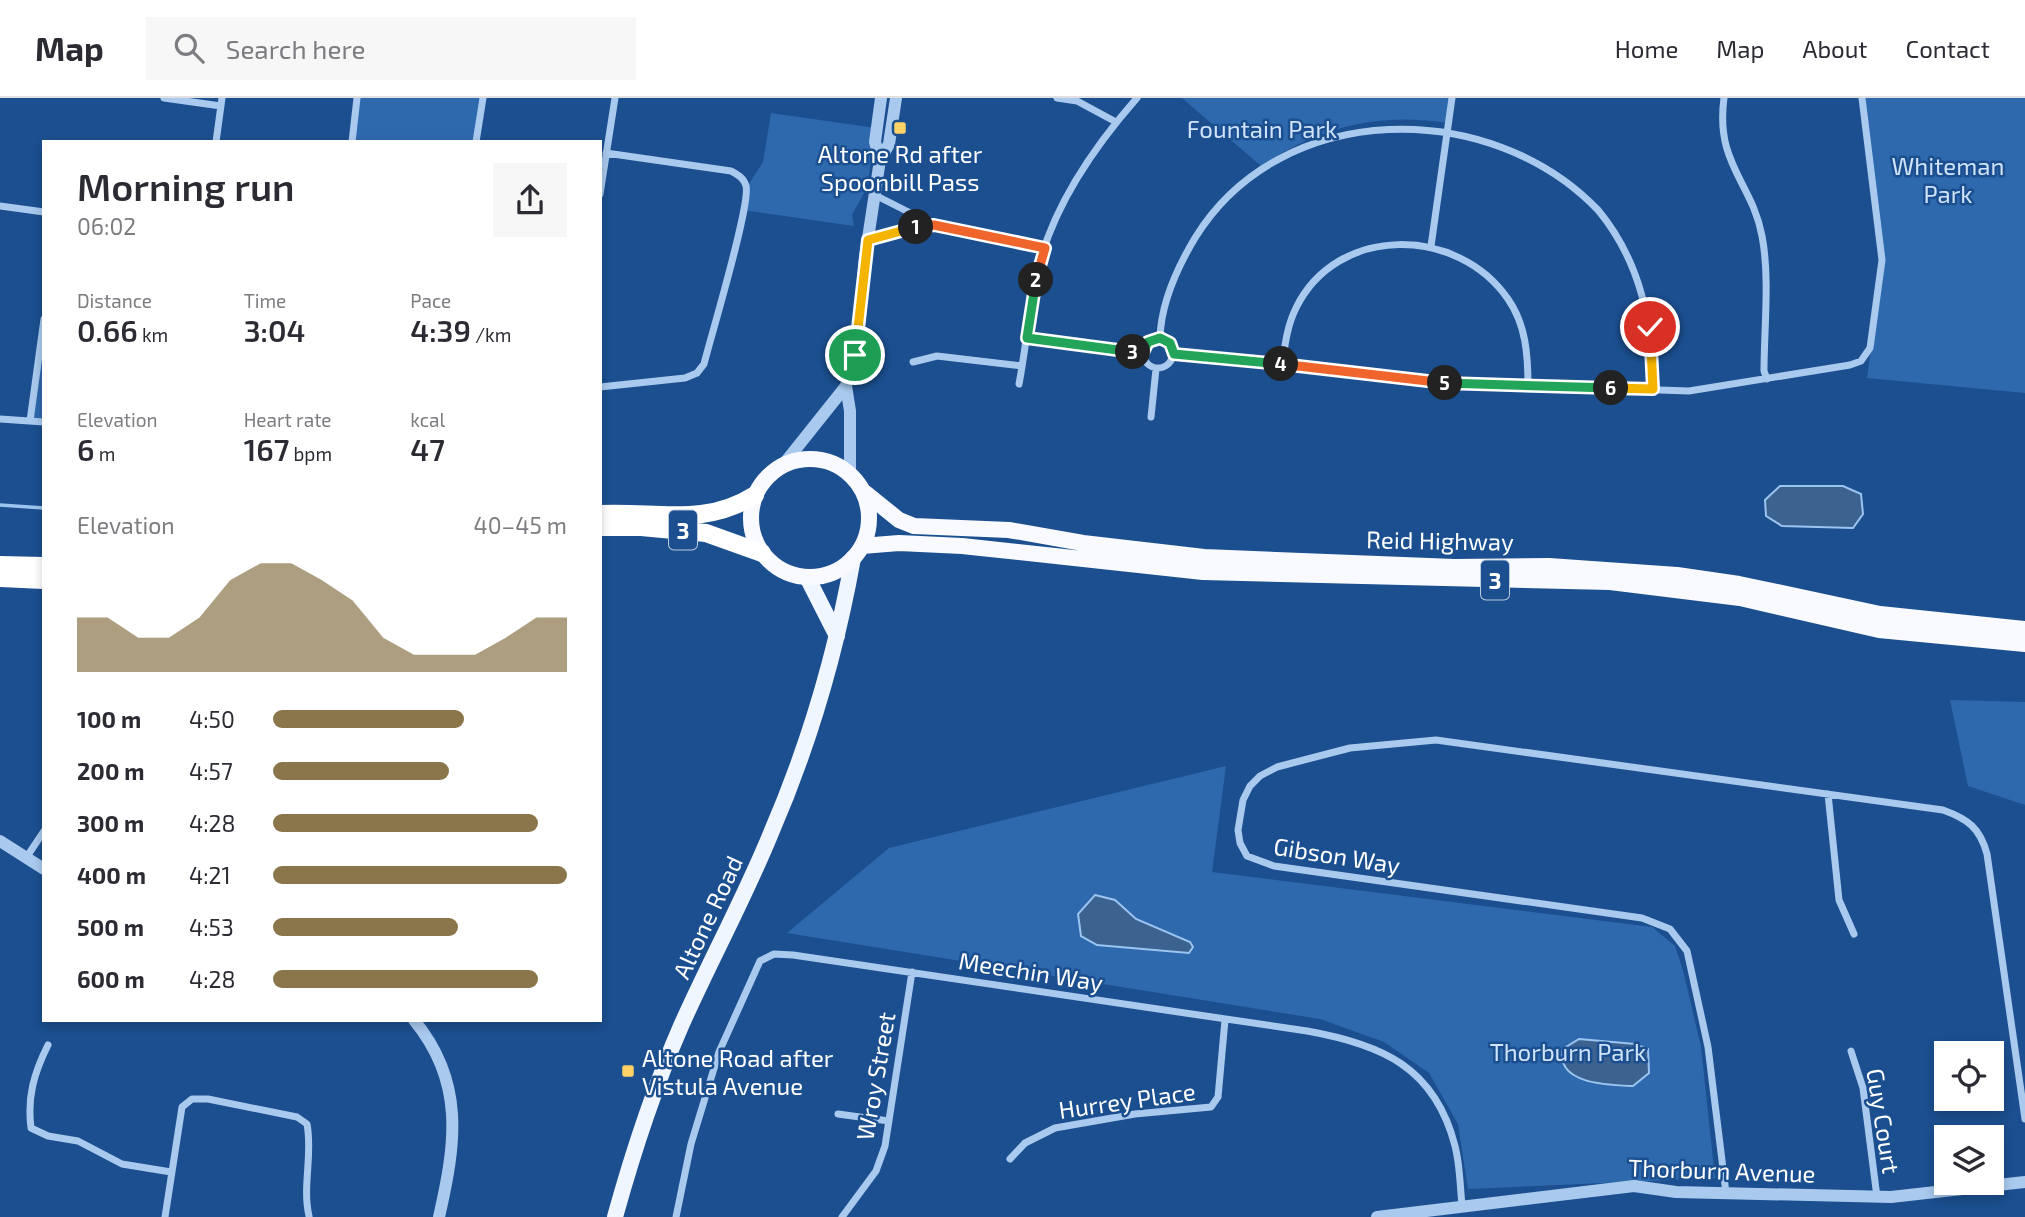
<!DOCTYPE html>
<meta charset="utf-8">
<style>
:root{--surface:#fff;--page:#f7f7f7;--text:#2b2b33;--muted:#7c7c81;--line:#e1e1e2;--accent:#8a764a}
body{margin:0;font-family:"Exo 2",sans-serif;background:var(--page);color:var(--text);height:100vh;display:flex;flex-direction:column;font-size:26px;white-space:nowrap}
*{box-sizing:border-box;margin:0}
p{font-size:23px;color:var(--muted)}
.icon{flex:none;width:38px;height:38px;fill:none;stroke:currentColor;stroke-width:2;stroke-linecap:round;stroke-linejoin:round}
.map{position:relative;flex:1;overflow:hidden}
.details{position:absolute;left:42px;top:42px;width:560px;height:882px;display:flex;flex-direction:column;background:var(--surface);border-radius:0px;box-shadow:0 4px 10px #0003}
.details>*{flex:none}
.tools{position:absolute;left:1934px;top:943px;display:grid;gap:14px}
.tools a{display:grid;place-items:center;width:70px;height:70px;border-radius:0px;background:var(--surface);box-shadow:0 4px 10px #0003;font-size:35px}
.pin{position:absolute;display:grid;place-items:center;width:60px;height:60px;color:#fff;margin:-30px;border:4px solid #fff;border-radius:50%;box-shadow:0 2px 7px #0007}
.km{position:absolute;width:35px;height:35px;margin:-18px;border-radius:50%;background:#222;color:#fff;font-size:19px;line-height:35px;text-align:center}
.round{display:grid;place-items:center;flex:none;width:74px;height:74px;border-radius:0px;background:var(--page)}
.overview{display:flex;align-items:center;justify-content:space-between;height:119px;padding:0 35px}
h1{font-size:38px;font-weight:600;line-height:52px}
.metrics{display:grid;grid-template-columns:repeat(3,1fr);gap:10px;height:119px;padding:7px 35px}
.metrics div{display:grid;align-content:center}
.metrics b{font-size:30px;font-weight:600}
.metrics small{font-size:19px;font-weight:400}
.metrics p{font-size:19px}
.chart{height:196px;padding:14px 35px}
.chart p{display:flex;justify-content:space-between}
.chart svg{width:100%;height:126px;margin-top:7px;fill:var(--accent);opacity:.7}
ul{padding:0 35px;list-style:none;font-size:23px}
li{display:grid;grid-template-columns:112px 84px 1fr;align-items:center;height:52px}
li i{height:18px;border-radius:9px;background:var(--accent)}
header{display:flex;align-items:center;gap:42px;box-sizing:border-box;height:98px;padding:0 35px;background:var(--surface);border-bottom:2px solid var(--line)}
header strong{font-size:33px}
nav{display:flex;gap:38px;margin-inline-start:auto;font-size:24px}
.search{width:490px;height:63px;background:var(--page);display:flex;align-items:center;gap:18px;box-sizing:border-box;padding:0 24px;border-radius:0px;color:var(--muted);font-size:26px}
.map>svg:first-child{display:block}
.green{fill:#2e69ad}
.water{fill:#3c6290;stroke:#9cc4f0;stroke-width:2}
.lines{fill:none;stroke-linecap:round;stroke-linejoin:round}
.stream{stroke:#9cc4f0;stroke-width:3.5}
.minor{stroke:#a9c9ee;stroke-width:7}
.tertiary{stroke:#a9c9ee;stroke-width:12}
.primary{stroke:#f0f6ff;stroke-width:16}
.trunk{stroke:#f8faff;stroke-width:16}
.motorway{stroke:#fff;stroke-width:18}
.split-1-casing{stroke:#fff;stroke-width:14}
.split-2-casing{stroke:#fff;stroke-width:14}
.split-3-casing{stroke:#fff;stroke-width:14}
.split-4-casing{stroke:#fff;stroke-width:14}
.split-5-casing{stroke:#fff;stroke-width:14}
.split-6-casing{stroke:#fff;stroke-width:14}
.split-7-casing{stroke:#fff;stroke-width:14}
.split-1{stroke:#f5b400;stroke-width:9}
.split-2{stroke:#f0652b;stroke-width:9}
.split-3{stroke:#22a559;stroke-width:9}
.split-4{stroke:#22a559;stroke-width:9}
.split-5{stroke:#f0652b;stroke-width:9}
.split-6{stroke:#22a559;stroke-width:9}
.split-7{stroke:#f5b400;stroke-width:9}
.poi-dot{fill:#ffd166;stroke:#1b4f8f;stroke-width:2.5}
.labels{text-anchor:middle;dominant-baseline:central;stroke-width:5;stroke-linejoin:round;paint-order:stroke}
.shield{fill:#1b4f8f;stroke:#bbcadd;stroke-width:2}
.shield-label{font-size:23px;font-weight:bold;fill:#fff}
.park-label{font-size:24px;fill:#cfe3fa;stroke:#1b4f8f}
.poi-label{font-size:24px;fill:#fff;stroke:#1b4f8f}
.street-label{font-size:24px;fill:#fff;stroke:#1b4f8f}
</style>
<header>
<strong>Map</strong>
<div class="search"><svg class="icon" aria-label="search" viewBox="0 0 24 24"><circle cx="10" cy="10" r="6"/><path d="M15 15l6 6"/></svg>Search here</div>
<nav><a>Home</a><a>Map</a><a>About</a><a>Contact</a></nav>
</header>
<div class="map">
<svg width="2025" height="1119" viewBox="0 0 2025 1119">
<rect width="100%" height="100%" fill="#1b4f8f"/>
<path class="green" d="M357 0H483L476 44H352Z
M1182 0H1452L1448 25C1379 14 1319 29 1261 68Z
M1862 0H2025V295L1867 280 1881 175Z
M771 15 876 30 867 90 852 117 854 128 743 112 747 89 763 64Z
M44 221V324L30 323Z
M1950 602 2025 604V707L1968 688Z
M1226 668 1212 774 1652 829 1675 848 1683 872 1701 949 1715 1080 1468 1091 1458 1026 1429 975 1384 944 1320 921 787 835 889 750Z"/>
<path class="water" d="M1780 388H1843L1861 396 1863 416 1853 430 1782 428 1766 418 1765 402Z
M1095 797 1115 802 1136 821 1190 844 1193 849 1189 855 1097 847 1081 838 1078 816Z
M1579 941 1635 946 1648 951 1649 975 1633 988C1608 987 1555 986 1563 951Z"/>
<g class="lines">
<path class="stream" d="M0 407 44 410"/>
<path class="minor" d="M164 0 221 8
M1057 0 1077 3 1116 24
M1724 0C1715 66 1752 84 1762 138 1770 179 1764 231 1764 273L1767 281
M216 44 222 0
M352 44 357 0
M476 44 483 0
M600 96 615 0
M875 97 934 127 1045 150
M0 108 44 114
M868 143 903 130 933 127
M1431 148 1452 0
M1143 255a15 15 0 1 1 30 0a15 15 0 1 1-30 0Z
M1027 240 1143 254
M1160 240C1161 205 1177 170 1195 140 1281 0 1491 0 1598 112 1641 164 1653 226 1653 291
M1174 256 1416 284 1689 293 1850 267 1861 263 1870 250 1882 162 1862 0
M913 264 937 258 1022 268
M1282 267C1285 247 1287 228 1296 210 1337 126 1458 128 1508 201 1526 227 1528 257 1528 288
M1019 286C1026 249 1029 212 1037 175 1052 109 1093 50 1137 0
M600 289 685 280 697 275 704 266C711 238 751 106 746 88 744 80 738 77 731 73L606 55
M1151 319 1156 271
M0 321 44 324
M30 323 44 221
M1828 696 1839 802 1854 836
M26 760 44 733
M48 947C34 975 27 999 31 1030L48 1038 78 1043 122 1066 171 1074
M1851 953 1863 990 1877 1099
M838 1016 889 1023
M1010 1061 1025 1045 1055 1030 1135 1016 1211 1009 1218 999 1225 922
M1726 1095 1708 949 1687 853 1670 831 1642 820 1274 768 1247 758 1240 745 1238 732 1243 702 1250 688 1260 678 1277 669 1350 650 1436 642 1943 712C1968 721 1980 730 1987 756L2025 1021
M165 1119 182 1009 192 1001H208L297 1019 307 1026C313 1057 302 1088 309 1118
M676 1119 691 1046 719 954 760 863 774 856 793 857 1307 933C1381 946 1435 969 1455 1048 1460 1067 1460 1088 1462 1107
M842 1119 876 1073 885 1048 912 874"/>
<path class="tertiary" d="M880 62 875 44 881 0
M783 367 846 288
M850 377V313L846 288 858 241 865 160 880 62 889 46 896 0
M0 743 44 771
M414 922C465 984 456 1045 439 1119
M1377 1119 1634 1088 1676 1094 1891 1099 2025 1084"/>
<path class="primary" d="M807 479 837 538
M615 1119C633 1054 654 990 681 928 710 863 744 801 771 735 809 647 836 555 853 460"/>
<path class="trunk" d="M751 420a59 59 0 1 1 118 0a59 59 0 1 1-118 0Z
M863 393 899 422 914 428 1009 432 1083 445 1204 459 1454 469 1549 468 1677 477 1739 486 1880 516 2025 531
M862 448 899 445 962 448 1203 474 1610 484 1740 500 1879 532 2025 546"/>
<path class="motorway" d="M600 416C657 413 704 429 755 397
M600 429H641L706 435 762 455
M0 467 44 468
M0 480 44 482"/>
</g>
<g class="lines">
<g class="split-1-casing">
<path id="split-1" d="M855 257 868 142 916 129"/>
</g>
<g class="split-2-casing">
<path id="split-2" d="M916 129 934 127 1045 150 1036 182"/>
</g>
<g class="split-3-casing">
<path id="split-3" d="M1036 182 1027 240 1133 254"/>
</g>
<g class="split-4-casing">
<path id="split-4" d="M1133 254H1143L1148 244 1160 240 1170 245 1174 256 1281 266"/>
</g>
<g class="split-5-casing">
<path id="split-5" d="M1281 266 1445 285"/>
</g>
<g class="split-6-casing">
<path id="split-6" d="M1445 285 1611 290"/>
</g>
<g class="split-7-casing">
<path id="split-7" d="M1611 290 1653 291 1650 229"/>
</g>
<use href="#split-1" class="split-1"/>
<use href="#split-2" class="split-2"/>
<use href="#split-3" class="split-3"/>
<use href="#split-4" class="split-4"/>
<use href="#split-5" class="split-5"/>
<use href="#split-6" class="split-6"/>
<use href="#split-7" class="split-7"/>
</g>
<g class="poi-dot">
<rect x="893" y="23" width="14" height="14" rx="3.5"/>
<rect x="621" y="966" width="14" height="14" rx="3.5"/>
</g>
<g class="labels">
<g class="shield">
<rect x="669" y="412.5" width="28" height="39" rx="5"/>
<rect x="1481" y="462.5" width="28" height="39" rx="5"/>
</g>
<g class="shield-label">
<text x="683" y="432">3</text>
<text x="1495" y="482">3</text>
</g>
<g class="park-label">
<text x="1262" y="30">Fountain Park</text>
<text x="1948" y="67">Whiteman<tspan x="1948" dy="28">Park</tspan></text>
<text x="1568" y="953">Thorburn Park</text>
</g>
<g class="poi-label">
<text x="900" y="55">Altone Rd after<tspan x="900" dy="28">Spoonbill Pass</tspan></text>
<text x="642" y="959" text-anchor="start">Altone Road after<tspan x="642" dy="28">Vistula Avenue</tspan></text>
</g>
<g class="street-label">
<text transform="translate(1440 442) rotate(1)">Reid Highway</text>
<text transform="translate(1337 757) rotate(9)">Gibson Way</text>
<text transform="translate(707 819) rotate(-65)">Altone Road</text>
<text transform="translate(1031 873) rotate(9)">Meechin Way</text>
<text transform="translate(875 978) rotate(-80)">Wroy Street</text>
<text transform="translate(1127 1002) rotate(-8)">Hurrey Place</text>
<text transform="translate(1884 1023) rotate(81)">Guy Court</text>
<text transform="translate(1722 1072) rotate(2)">Thorburn Avenue</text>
</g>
</g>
</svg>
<div class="tools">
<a><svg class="icon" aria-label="locate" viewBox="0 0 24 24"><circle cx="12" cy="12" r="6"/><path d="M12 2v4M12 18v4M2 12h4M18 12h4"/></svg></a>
<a><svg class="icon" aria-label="layers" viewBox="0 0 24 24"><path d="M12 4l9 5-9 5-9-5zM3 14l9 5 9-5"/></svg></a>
</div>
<div class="pin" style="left:855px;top:257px;background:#1e9e55"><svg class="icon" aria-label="arrive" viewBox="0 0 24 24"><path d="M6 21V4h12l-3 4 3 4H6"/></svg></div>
<div class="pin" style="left:1650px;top:229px;background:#d93025"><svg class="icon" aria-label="check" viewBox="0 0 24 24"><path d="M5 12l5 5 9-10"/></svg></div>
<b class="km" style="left:916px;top:129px">1</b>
<b class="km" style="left:1036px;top:182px">2</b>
<b class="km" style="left:1133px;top:254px">3</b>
<b class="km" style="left:1281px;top:266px">4</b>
<b class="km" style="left:1445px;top:285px">5</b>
<b class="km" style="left:1611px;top:290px">6</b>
<section class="details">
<div class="overview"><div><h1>Morning run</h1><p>06:02</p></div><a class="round"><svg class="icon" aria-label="share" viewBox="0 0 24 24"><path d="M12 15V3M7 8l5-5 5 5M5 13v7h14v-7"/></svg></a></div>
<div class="metrics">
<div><p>Distance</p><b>0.66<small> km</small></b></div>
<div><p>Time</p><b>3:04</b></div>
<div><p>Pace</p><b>4:39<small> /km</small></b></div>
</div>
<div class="metrics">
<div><p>Elevation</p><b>6<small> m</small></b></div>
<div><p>Heart rate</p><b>167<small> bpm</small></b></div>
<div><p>kcal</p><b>47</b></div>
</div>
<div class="chart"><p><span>Elevation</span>40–45 m</p>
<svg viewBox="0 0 160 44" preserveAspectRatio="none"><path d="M0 44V25L10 25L20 32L30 32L40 25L50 12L60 6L70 6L80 12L90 19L100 32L110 38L120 38L130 38L140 32L150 25L160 25V44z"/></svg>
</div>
<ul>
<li><b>100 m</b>4:50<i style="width:65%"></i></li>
<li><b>200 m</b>4:57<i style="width:60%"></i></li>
<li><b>300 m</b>4:28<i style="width:90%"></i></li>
<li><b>400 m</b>4:21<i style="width:100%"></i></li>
<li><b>500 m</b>4:53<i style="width:63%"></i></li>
<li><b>600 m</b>4:28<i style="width:90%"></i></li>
</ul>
</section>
</div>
